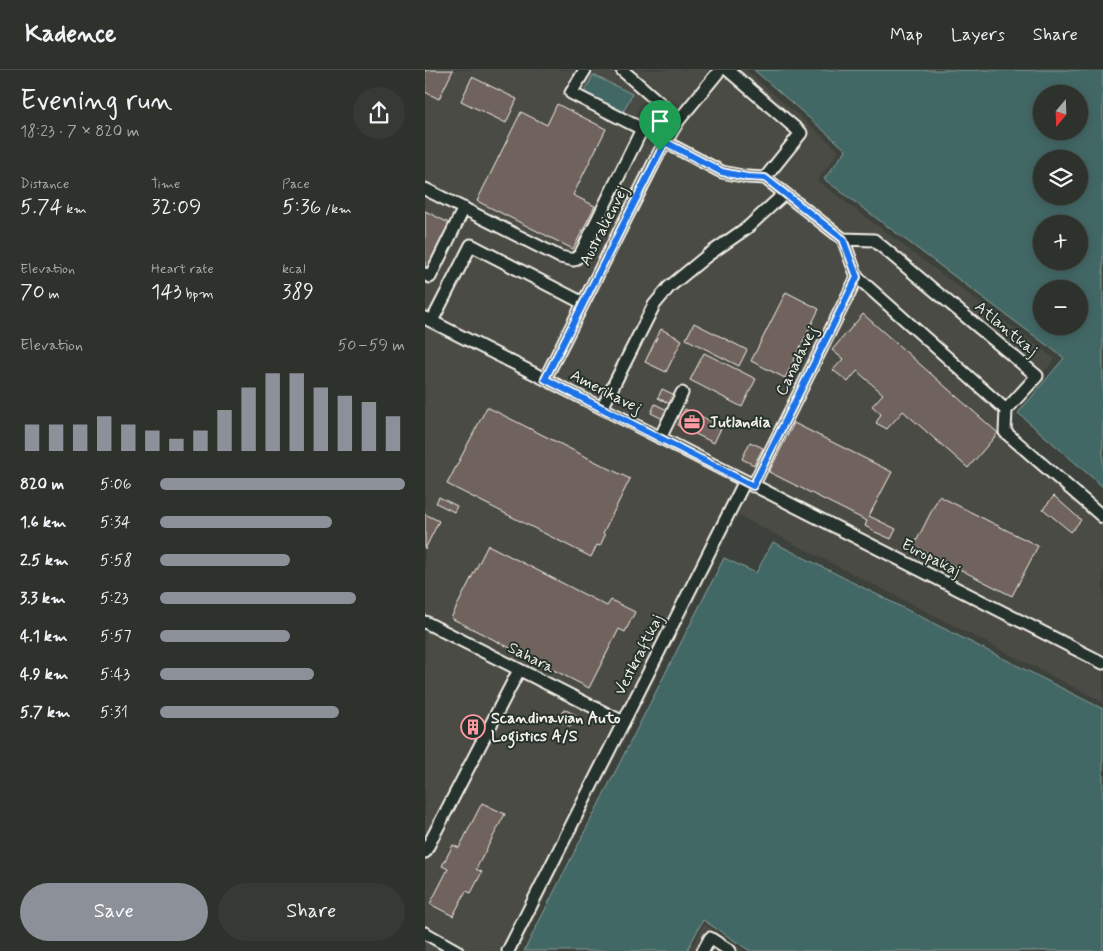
<!DOCTYPE html>
<meta charset="utf-8">
<style>
:root{--surface:#2d322c;--page:#353a34;--text:#f1f3f6;--muted:#a7aaa9;--line:#484d48;--accent:#8c9099}
body{margin:0;font-family:Mynerve,sans-serif;background:var(--page);color:var(--text);height:100vh;display:flex;flex-direction:column;font-size:19px;white-space:nowrap}
*{box-sizing:border-box;margin:0}
p{font-size:16px;color:var(--muted)}
.icon{flex:none;width:28px;height:28px;fill:none;stroke:currentColor;stroke-width:2;stroke-linecap:round;stroke-linejoin:round}
.map{position:relative;flex:1;overflow:hidden}
.drawer{display:flex;flex-direction:column;background:var(--surface);width:425px}
.drawer>*{flex:none}
.needle{width:32px;rotate:199deg}
.buttons{position:absolute;left:608px;top:15px;display:grid;gap:10px}
.buttons a{display:grid;place-items:center;width:55px;height:55px;border-radius:50%;background:var(--surface);box-shadow:0 2px 12px #0003,0 0 0 1px var(--line);font-size:25px}
.pin{position:absolute;display:grid;place-items:center;width:42px;height:42px;color:#fff;margin:-51px -21px;border-radius:50% 50% 50% 0;rotate:-45deg;box-shadow:0 0 5px #0007}
.pin .icon{rotate:45deg}
.round{display:grid;place-items:center;flex:none;width:52px;height:52px;border-radius:26px;background:var(--page)}
.headline{display:flex;align-items:center;justify-content:space-between;height:85px;padding:0 20px}
h1{font-size:28px;font-weight:600;line-height:38px}
.stats{display:grid;grid-template-columns:repeat(3,1fr);gap:8px;height:85px;padding:5px 20px}
.stats div{display:grid;align-content:center}
.stats b{font-size:21px;font-weight:600}
.stats small{font-size:14px;font-weight:400}
.stats p{font-size:14px}
.chart{height:140px;padding:10px 20px}
.chart p{display:flex;justify-content:space-between}
.chart svg{width:100%;height:90px;margin-top:5px;stroke:var(--accent);stroke-width:6}
.button{display:flex;gap:10px;margin-top:auto;padding:10px 20px}
.button a{flex:1;height:58px;border-radius:30px;background:var(--accent);color:#fff;font-size:20px;font-weight:600;line-height:58px;text-align:center}
.button a+a{background:var(--page);color:var(--text)}
ul{padding:0 20px;list-style:none;font-size:16px}
li{display:grid;grid-template-columns:80px 60px 1fr;align-items:center;height:38px}
li i{height:12px;border-radius:6px;background:var(--accent)}
header{display:flex;align-items:center;gap:30px;box-sizing:border-box;height:70px;padding:0 25px;background:var(--surface);border-bottom:1px solid var(--line)}
header strong{font-size:24px}
nav{display:flex;gap:28px;margin-inline-start:auto;font-size:18px}
main{display:flex;flex:1;min-height:0}
.map>svg:first-child{display:block}
.built{fill:#4c4c45}
.water{fill:#426766;stroke:#899e9a;fill-rule:evenodd}
.building{fill:#70645d;stroke:#f4f1e8}
.lines{fill:none;stroke-linecap:round;stroke-linejoin:round}
.minor-casing{stroke:#f4f1e8;stroke-width:15}
.minor{stroke:#26332d;stroke-width:11}
.route-casing{stroke:#fff;stroke-width:10}
.route{stroke:#1a73e8;stroke-width:6}
.labels{text-anchor:middle;dominant-baseline:central;stroke-width:4;stroke-linejoin:round;paint-order:stroke}
.street-label{font-size:16px;fill:#f4f1e8;stroke:#26332d}
.poi-label{font-size:16px;font-weight:bold;fill:#f4f1e8;stroke:#26332d;text-anchor:start}
</style>
<header>
<strong>Kadence</strong>
<nav><a>Map</a><a>Layers</a><a>Share</a></nav>
</header>
<main>
<section class="drawer">
<div class="headline"><div><h1>Evening run</h1><p>18:23 · 7 × 820 m</p></div><a class="round"><svg class="icon" aria-label="share" viewBox="0 0 24 24"><path d="M12 15V3M7 8l5-5 5 5M5 13v7h14v-7"/></svg></a></div>
<div class="stats">
<div><p>Distance</p><b>5.74<small> km</small></b></div>
<div><p>Time</p><b>32:09</b></div>
<div><p>Pace</p><b>5:36<small> /km</small></b></div>
</div>
<div class="stats">
<div><p>Elevation</p><b>70<small> m</small></b></div>
<div><p>Heart rate</p><b>143<small> bpm</small></b></div>
<div><p>kcal</p><b>389</b></div>
</div>
<div class="chart"><p><span>Elevation</span>50–59 m</p>
<svg viewBox="0 0 160 44" preserveAspectRatio="none"><path d="M5 44V31M15 44V31M25 44V31M35 44V27M45 44V31M55 44V34M65 44V38M75 44V34M85 44V24M95 44V13M105 44V6M115 44V6M125 44V13M135 44V17M145 44V20M155 44V27"/></svg>
</div>
<ul>
<li><b>820 m</b>5:06<i style="width:100%"></i></li>
<li><b>1.6 km</b>5:34<i style="width:70%"></i></li>
<li><b>2.5 km</b>5:58<i style="width:53%"></i></li>
<li><b>3.3 km</b>5:23<i style="width:80%"></i></li>
<li><b>4.1 km</b>5:57<i style="width:53%"></i></li>
<li><b>4.9 km</b>5:43<i style="width:63%"></i></li>
<li><b>5.7 km</b>5:31<i style="width:73%"></i></li>
</ul>
<div class="button"><a>Save</a><a>Share</a></div>
</section>
<div class="map">
<svg width="678" height="881" viewBox="0 0 678 881">
<rect width="100%" height="100%" fill="#3c423b"/>
<filter id="ink" filterUnits="userSpaceOnUse"><feTurbulence type="fractalNoise" baseFrequency=".02" numOctaves="2"/><feDisplacementMap in="SourceGraphic" scale="10" xChannelSelector="R" yChannelSelector="G"/><feConvolveMatrix kernelMatrix="1 2 1 2 8 2 1 2 1" color-interpolation-filters="sRGB"/></filter>
<g filter="url(#ink)">
<path class="built" d="M0 0H321L414 81 392 111 630 289 584 343 573 363 678 454V632L313 445 93 881H0Z
M279 854 319 881H265Z"/>
<path class="water" d="M329 0H678V417L593 343 639 288 399 109 421 80ZM616 24H654V61H616ZM616 89H654V126H616ZM616 154H654V191H616ZM616 219H654V256H616Z
M168 5 207 24 198 42 159 23Z
M348 472 678 639V881H325L278 850 262 881H99L299 488 331 503Z"/>
<path class="building" d="M0 0H28L14 29 0 22Z
M47 7 92 29 81 53 36 31Z
M132 34 181 59 148 125 170 136 148 179 52 131 96 42 122 55Z
M0 141 26 154 3 199 0 197Z
M361 222 394 239 360 308 326 291Z
M438 244 573 363 543 398 478 341 462 359 451 353 456 344 447 336 458 324 432 301 423 312 408 300 418 289 407 280Z
M269 253 322 280 314 296 261 269Z
M236 259 257 270 241 302 220 292Z
M279 283 331 309 317 337 265 310Z
M237 319 250 325 245 334 233 328Z
M230 334 242 340 238 349 226 343Z
M62 337 205 409 178 463 180 465 175 476 172 475 166 487 22 414Z
M260 339 297 356 289 373 252 355Z
M369 353 467 402 444 446 471 459 466 469 448 461V460L440 456 442 451 344 402Z
M325 372 338 378 329 395 317 389Z
M514 426 613 476 587 526 489 476Z
M629 426 656 450 646 462 618 439Z
M14 427 32 436 29 442 11 433Z
M0 444 14 451 0 479Z
M63 475 182 536 186 530 210 542 200 562 194 559 164 618 26 548Z
M139 639 151 645 145 656 133 650Z
M47 647 56 652 49 666 40 661Z
M57 733 80 744 51 799 57 802 46 823 41 821 28 846 5 834 23 799 17 796 28 775 34 778Z"/>
<g class="lines">
<g class="minor-casing">
<path id="minor" d="M197 0 254 50
M303 0 376 63 340 108 418 169 449 170 612 306 581 340 432 207 418 169
M240 72 297 102 322 107 340 108
M0 119 135 187 149 190 155 185 217 59 146 23 160 0
M0 204 5 207 39 138
M0 248 678 593
M7 251 46 175 158 233
M120 309 235 81 254 50 295 0
M177 338 229 235 244 217 283 185 323 157 359 124
M581 340 580 362 678 447
M235 368 257 323
M328 416 432 207
M0 552 198 652
M0 782 94 600
M0 863 32 881
M83 881 320 411
M278 881 285 868 305 881"/>
</g>
<use href="#minor" class="minor"/>
</g>
</g>
<g class="lines" filter="url(#ink)">
<g class="route-casing">
<path id="route" d="M240 72 297 102 322 107 340 108 418 169 432 207 328 416 120 309Z"/>
</g>
<use href="#route" class="route"/>
</g>
<defs>
<g id="office-ring" transform="scale(1.25)"><circle r="9.5" fill="#26332d" stroke="#ff9aa2" stroke-width="1.5"/><path d="M-6-3h4V-5.5h4V-3h4V5H-6ZM-1-4.5V-3h2v-1.5ZM-6 0V1H6V0Z" fill="#ff9aa2"/></g>
<g id="building-ring" transform="scale(1.25)"><circle r="9.5" fill="#26332d" stroke="#ff9aa2" stroke-width="1.5"/><path d="M-4-6H4V6H1V3H-1V6H-4ZM-2.5-4.3h1.7v1.8h-1.7ZM.8-4.3h1.7v1.8H.8ZM-2.5-1h1.7V.8h-1.7ZM.8-1h1.7V.8H.8Z" fill="#ff9aa2"/></g>
</defs>
<g fill-rule="evenodd">
<use href="#office-ring" x="267" y="352"/>
<use href="#building-ring" x="48" y="657"/>
</g>
<g class="labels">
<g class="street-label">
<text transform="translate(179 156) rotate(-63)">Australienvej</text>
<text transform="translate(581 259) rotate(40)">Atlantkaj</text>
<text transform="translate(372 291) rotate(-64)">Canadavej</text>
<text transform="translate(181 322) rotate(27)">Amerikavej</text>
<text transform="translate(506 488) rotate(27)">Europakaj</text>
<text transform="translate(214 585) rotate(-63)">Vestkraftkaj</text>
<text transform="translate(106 588) rotate(27)">Sahara</text>
</g>
<g class="poi-label">
<text x="284" y="352">Jutlandia</text>
<text x="66" y="648">Scandinavian Auto<tspan x="66" dy="18">Logistics A/S</tspan></text>
</g>
</g>
</svg>
<div class="buttons">
<a><svg class="needle" viewBox="-14 -14 28 28"><path d="M0-13l5 13h-10z" fill="#e53935"/><path d="M0 13l5-13h-10z" fill="#a7aaa9"/></svg></a>
<a><svg class="icon" aria-label="layers" viewBox="0 0 24 24"><path d="M12 4l9 5-9 5-9-5zM3 14l9 5 9-5"/></svg></a>
<a>+</a>
<a>−</a>
</div>
<div class="pin" style="left:235px;top:81px;background:#1e9e55"><svg class="icon" aria-label="arrive" viewBox="0 0 24 24"><path d="M6 21V4h12l-3 4 3 4H6"/></svg></div>
</div>
</main>
